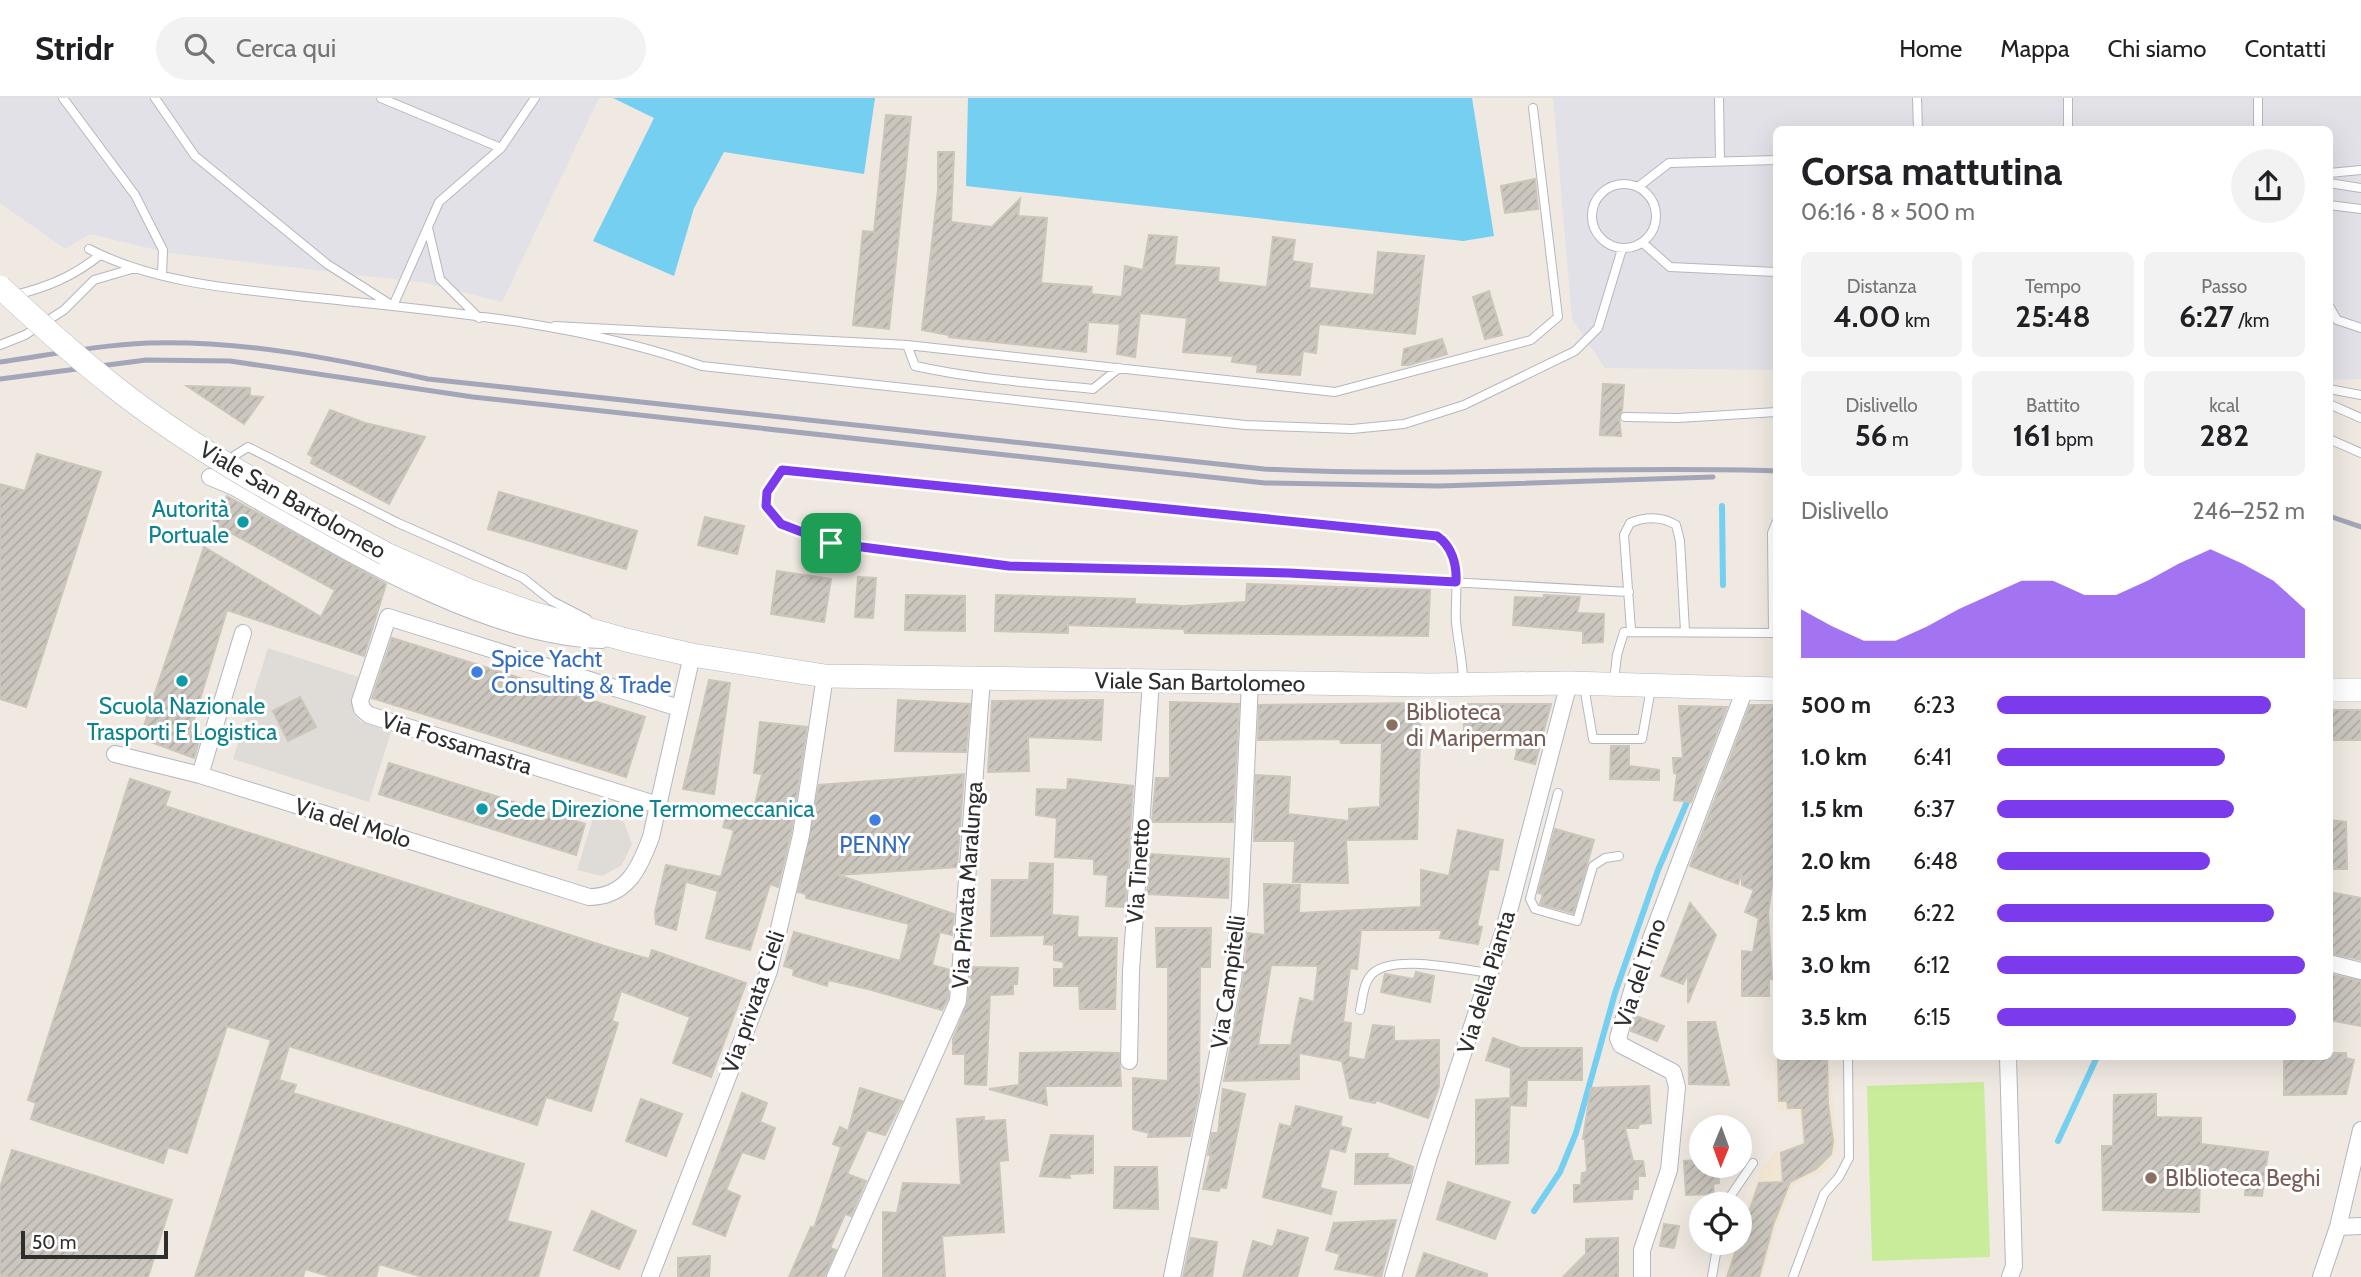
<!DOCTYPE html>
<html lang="it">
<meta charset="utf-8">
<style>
:root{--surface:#fff;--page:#f2f2f2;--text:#202124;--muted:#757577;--line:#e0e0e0;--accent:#7c3aed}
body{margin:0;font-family:Cabin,sans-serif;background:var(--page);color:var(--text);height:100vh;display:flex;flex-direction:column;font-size:26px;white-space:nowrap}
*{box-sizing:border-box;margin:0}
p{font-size:23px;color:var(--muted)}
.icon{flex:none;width:38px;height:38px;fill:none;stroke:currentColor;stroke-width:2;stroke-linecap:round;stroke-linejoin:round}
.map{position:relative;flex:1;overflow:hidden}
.side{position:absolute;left:1773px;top:28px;width:560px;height:934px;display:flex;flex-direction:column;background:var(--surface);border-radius:10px;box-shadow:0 7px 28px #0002}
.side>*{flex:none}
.needle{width:46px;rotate:181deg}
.fabs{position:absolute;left:1689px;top:1017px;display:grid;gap:14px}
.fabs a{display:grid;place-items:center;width:63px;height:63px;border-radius:50%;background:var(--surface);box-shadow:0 7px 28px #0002;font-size:35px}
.scale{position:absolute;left:21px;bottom:18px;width:147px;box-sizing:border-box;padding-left:7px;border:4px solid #2e2e2e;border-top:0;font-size:19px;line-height:24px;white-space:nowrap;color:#2e2e2e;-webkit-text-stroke:5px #fff;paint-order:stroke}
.pin{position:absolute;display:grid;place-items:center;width:60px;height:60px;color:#fff;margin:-30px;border-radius:14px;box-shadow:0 4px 10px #0006}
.round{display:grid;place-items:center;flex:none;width:74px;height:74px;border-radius:37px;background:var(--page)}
.headline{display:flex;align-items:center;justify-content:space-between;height:119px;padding:0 28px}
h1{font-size:38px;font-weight:700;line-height:52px}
.metrics{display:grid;grid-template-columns:repeat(3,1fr);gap:10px;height:119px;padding:7px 28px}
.metrics div{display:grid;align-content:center;border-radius:10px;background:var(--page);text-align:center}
.metrics b{font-size:30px;font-weight:700}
.metrics small{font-size:19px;font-weight:400}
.metrics p{font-size:19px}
.chart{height:196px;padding:14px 28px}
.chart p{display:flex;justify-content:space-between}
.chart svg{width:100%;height:126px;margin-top:7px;fill:var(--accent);opacity:.7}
ul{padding:0 28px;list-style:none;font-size:23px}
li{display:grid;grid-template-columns:112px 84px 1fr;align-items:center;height:52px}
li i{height:18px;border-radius:9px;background:var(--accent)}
header{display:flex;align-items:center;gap:42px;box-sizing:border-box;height:98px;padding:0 35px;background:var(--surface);border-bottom:2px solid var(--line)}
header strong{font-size:33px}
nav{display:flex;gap:38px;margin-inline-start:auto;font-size:24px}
.search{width:490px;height:63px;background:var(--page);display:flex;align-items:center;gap:18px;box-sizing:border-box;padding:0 24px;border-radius:38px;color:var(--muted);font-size:26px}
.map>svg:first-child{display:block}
.industrial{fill:#e3e1e8}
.education{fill:#f0e6d1}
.pitch{fill:#c9ec9a}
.plaza{fill:#dfdcd8}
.water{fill:#75cff0}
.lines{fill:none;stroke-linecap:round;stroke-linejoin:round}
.stream{stroke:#75cff0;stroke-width:6}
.building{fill:url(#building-hatch);stroke:#cbc5ba;stroke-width:2;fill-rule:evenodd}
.lane-casing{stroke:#b4b7c1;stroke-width:10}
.street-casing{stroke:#b4b7c1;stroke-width:18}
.secondary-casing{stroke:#b4b7c1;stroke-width:24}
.lane{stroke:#fff;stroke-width:8}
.street{stroke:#fff;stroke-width:16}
.secondary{stroke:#fff;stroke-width:23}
.rail{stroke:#a3a6b8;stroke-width:5}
.secondary-bridge-casing{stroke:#b4b7c1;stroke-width:24;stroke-linecap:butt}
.secondary-bridge{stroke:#fff;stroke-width:23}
.route-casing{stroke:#fff;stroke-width:14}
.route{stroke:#7c3aed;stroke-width:9}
.culture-dot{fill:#0f9aa8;stroke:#fff;stroke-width:2.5}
.shop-dot{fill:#3f7fe0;stroke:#fff;stroke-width:2.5}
.education-dot{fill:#8d6e63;stroke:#fff;stroke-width:2.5}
.labels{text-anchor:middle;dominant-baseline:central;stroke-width:6;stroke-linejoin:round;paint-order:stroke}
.street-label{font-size:23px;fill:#2e2e2e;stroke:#fff}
.culture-label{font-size:23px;fill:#0d838f;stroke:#fff;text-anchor:end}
.shop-label{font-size:23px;fill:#366cbe;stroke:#fff;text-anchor:start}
.education-label{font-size:23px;fill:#785e54;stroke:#fff;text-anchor:start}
</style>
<header>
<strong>Stridr</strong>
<div class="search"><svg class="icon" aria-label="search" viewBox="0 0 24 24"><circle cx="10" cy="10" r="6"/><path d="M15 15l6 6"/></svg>Cerca qui</div>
<nav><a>Home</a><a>Mappa</a><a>Chi siamo</a><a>Contatti</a></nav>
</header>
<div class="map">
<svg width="2361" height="1179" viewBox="0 0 2361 1179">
<defs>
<pattern id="building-hatch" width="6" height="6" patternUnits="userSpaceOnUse" patternTransform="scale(1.75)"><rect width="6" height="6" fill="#cbc7bf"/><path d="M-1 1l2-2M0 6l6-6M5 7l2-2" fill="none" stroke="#afaba4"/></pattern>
</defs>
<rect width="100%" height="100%" fill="#efe9e1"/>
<path class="industrial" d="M0 0H599L502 204 427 185 169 155 90 136 65 151 0 105Z
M1553 0H2361V281L2329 282V32H1776V272L1605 270 1572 221Z"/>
<path class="education" d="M1776 940V959H1829L1837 1052 1824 1073 1795 1086 1777 1127 1762 1179H1726L1732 1145 1740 1144V1126L1761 1072 1775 1054 1803 1044 1799 1014 1777 1012 1775 974Z"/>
<path class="pitch" d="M1984 984 1990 1159 1872 1163 1867 988Z"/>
<path class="plaza" d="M268 550 362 580 353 615 361 624 391 634 369 704 233 661Z
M595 714 624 724 632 746 622 767 602 778 577 772Z"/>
<path class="water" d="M613 0H875L864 76 724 54 694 110 674 178 593 143 654 20Z
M968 0H1472L1494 138 1463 143 966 88Z"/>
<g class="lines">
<path class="stream" d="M1722 408 1723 487
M2058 1043 2097 959
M1534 1113 1560 1074 1576 1035 1615 895 1658 772 1690 697"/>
</g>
<path class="building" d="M886 17 911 19 889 231 853 227 863 133 874 134Z
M938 54H954L951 124 992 129 1020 101 1018 118 1047 120 1041 185 1092 189 1091 196 1122 199 1125 168 1143 172 1149 137 1177 139 1174 167 1219 170 1218 184 1267 189 1273 139 1295 142 1292 163 1312 166 1309 190 1374 197 1378 154 1424 158 1415 236 1319 226 1316 255 1303 253 1300 277 1257 274 1258 267 1232 264 1233 258 1183 254 1187 220 1140 215 1135 259 1117 256 1120 226 1088 224 1086 254 949 239V237L922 232 938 92Z
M1535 81 1538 111 1505 115 1501 88Z
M1489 193 1502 237 1485 241 1473 199Z
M1442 241 1447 256 1409 267H1402L1404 251Z
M1603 286 1624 287 1622 313 1619 318 1621 338 1600 337Z
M187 288 250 290V298L263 299 244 326Z
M330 312 365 325 425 339 389 406 311 365 313 359 308 356Z
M37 356 101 374 26 609 0 601V386L25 393Z
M499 394 637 433 626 471 488 431Z
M227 398 386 486 364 558 227 512 190 634 201 637 194 660 140 640 204 449 321 519 335 492 213 425Z
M705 419 744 428 737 456 698 447Z
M777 473 831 481 824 524 771 516Z
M858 479 876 480 873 520 855 519Z
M1247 486 1430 492 1428 538 1185 535 1184 531 1068 527V535L995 533 996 497 1135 501V506L1184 508 1246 504Z
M906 497 965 498V533L905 532Z
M1544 497 1580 499 1577 515 1604 516 1603 544 1583 545V533L1513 527 1515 499 1544 500Z
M392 540 645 619 626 679 372 600Z
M709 582 730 585 714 696 683 691Z
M300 599 316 629 288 643 273 613Z
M898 602 970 606 966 654 895 653Z
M1103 602 1101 642 1028 639 1029 673 988 674 992 603Z
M1170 604 1239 606 1233 724H1152L1156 680H1170Z
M1421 605 1417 741 1346 742 1348 785 1293 784 1295 743H1254L1256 677 1290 679 1288 716 1349 723V711L1380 709 1382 645H1341L1340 641 1258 642 1259 607Z
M1464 606H1551L1535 666 1515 661 1521 634H1464Z
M1750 607H1776V759L1768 815 1772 881H1769V898H1742V853L1753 854 1759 820 1745 814 1754 792 1742 787V774L1738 786 1690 768Z
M1679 608 1727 609 1691 704 1674 702 1677 676 1674 675 1673 660H1683Z
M2329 612H2361V642H2329Z
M760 624 807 629 791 735 778 789 770 786 750 852 706 840 718 793 687 784 690 772 721 779 734 732 723 729 729 708 753 715 762 676 754 675Z
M1611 648H1629V668L1659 672V682L1610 681Z
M389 665 585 726 576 757 379 696Z
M964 676 957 769 838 777 954 816 952 837 940 834 932 867 950 872 948 900 942 912 868 891 828 882 827 888 793 877 794 871 784 868 794 834 900 863 909 826 806 800V796L798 794 819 687Z
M130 681 170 694 165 708 614 851 649 861 652 852 746 885 711 979 673 965 690 919 621 893 612 923 618 925 591 1013 546 999 537 1027 289 948 279 982 296 987 293 995 524 1066 507 1123 551 1134 538 1179H423L379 1166 376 1179H332L305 1171 303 1179H195L271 942 227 928 187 1055 168 1049 163 1065 31 1021 36 1005 28 1002Z
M1068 681 1133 688 1125 809 1106 808 1108 777 1094 776V761L1055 759 1057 720 1036 717 1037 691 1067 692Z
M2329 722 2346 724 2347 771H2329Z
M1555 731 1594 742 1573 815 1540 806 1543 796 1538 795Z
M1458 732 1503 742 1498 772 1489 771 1477 828 1482 829 1478 846 1440 840 1442 832H1361L1357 871 1350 870 1343 924 1351 925 1348 959 1365 962 1373 927 1394 929V943L1439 942V988L1428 1020 1376 1002 1375 1005 1350 1000 1342 963 1299 955V981L1224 983 1243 884 1248 835 1265 837 1264 786 1300 787 1299 815 1421 809V772L1449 778ZM1271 867 1318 868 1314 904 1300 900 1291 947H1258Z
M1150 756 1229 761 1228 800 1147 796Z
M1030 765 1053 766 1052 817 1078 819 1077 839 1117 840 1115 911H1080L1079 888H1054V871H1063L1064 864 1054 862V847L1044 846 1045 837 991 838 992 782H1029Z
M666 767 688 772 676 832 656 826 655 814Z
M2329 794 2361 800V862L2329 855Z
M1690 805 1716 837 1688 905V875L1683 886 1661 878Z
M1156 830H1211L1210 869H1200L1199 995 1190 1038 1148 1039 1149 1035 1133 1031V980L1168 983V869H1157Z
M971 869 1018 870 1017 886H1013V896L990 897 986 987 965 986V956H953V941L968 904Z
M1416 874 1434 878 1430 904 1381 894 1385 876 1414 881Z
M2329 876 2361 883V928L2329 922Z
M1636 918 1664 928 1657 943 1631 933Z
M1688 924H1715L1729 987 1689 986Z
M1493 940 1521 950H1582V982H1527L1526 1008 1510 1007 1511 970 1486 962Z
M1079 954 1119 955 1121 988H1045L1047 1007 989 991 1019 987 1020 955Z
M2329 955H2346V960L2354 962 2346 996 2284 997V959H2329Z
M1778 959H1827L1828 1006 1833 1043 1831 1056 1816 1071 1790 1084 1773 1127 1759 1179H1727L1759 1085 1783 1084 1781 1055 1805 1046 1802 1010H1788L1787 1003H1779Z
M1649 988 1651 1025 1639 1026 1638 1030H1625L1633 1063H1643L1645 1078H1638V1091H1633L1632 1101 1574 1104V1087H1581L1582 1075 1587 1074 1585 1041H1583L1591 990Z
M860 990 902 1003 885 1037 867 1032 847 1076 866 1083 851 1118 845 1116 830 1150 836 1152 824 1179H789L811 1129 814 1130 841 1049 833 1046 840 1029 848 1033Z
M1223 991 1245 996 1226 1090 1220 1089 1219 1093 1203 1091 1211 1057H1208L1212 1035H1218Z
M742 995 767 1005 760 1024 775 1030 764 1061 742 1054 726 1092 740 1098 725 1138 693 1126Z
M2156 996V1019L2201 1020V1046L2268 1054 2262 1098 2245 1097 2246 1085 2200 1079 2199 1114 2103 1112 2102 1048H2113L2114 997Z
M1510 1000 1508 1065 1476 1066V1002Z
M641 1001 682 1016 666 1058 626 1043Z
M1296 1008 1342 1019 1340 1028 1351 1031 1345 1054 1330 1050 1320 1090 1336 1094 1331 1116 1263 1099 1280 1026 1291 1029Z
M984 1019V1023L1005 1022 1008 1062 999 1063 1004 1134 942 1138 945 1179H883V1114L897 1115 903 1085 961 1087 957 1021Z
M1051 1037 1093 1038V1075L1069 1076 1070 1080 1040 1078Z
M12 1052 172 1102 148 1179H0V1090Z
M1356 1056H1388L1387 1059 1413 1069 1410 1085 1355 1086Z
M1701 1062V1068H1718L1719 1085 1713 1086 1714 1096 1686 1097 1684 1063Z
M1115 1069H1157L1158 1111 1114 1110Z
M1448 1084 1510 1104 1495 1141 1437 1121Z
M592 1113 636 1133 619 1171 574 1152Z
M1396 1122 1381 1179 1335 1171 1340 1156 1326 1152 1334 1125Z
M1664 1126 1679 1128 1674 1150 1660 1148Z
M1278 1132 1308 1140 1297 1179H1243L1253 1143 1273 1149Z
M1191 1140 1217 1144 1212 1179H1183Z
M1618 1140V1179H1563L1586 1156V1141Z
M1424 1155 1487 1176V1179H1416Z
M710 1158 709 1179H678V1160Z"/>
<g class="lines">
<g class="lane-casing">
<path id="lane" d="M63 0 135 97 163 152 162 177
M155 0 195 58 327 166 393 208 439 104 501 50 535 0
M381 0 501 50
M1719 0 1720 63
M1917 0 1918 32
M2258 0V32
M2068 32V0
M2329 75 2361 72
M2329 85 2361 90
M1592 118a32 32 0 1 1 64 0a32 32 0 1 1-64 0Z
M1638 89 1669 65 1776 62
M2329 107 2361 111
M428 130 440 181 479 220
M1643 145 1670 169 1776 174
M89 151C160 188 249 192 327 201 452 214 583 226 702 268L1245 327 1352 331 1404 326 1464 307 1575 253 1598 230 1622 151
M15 197C48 189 74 178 100 157
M2329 208 2337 222 2361 230
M555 228 907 247 1335 294 1531 242 1558 219 1533 10
M0 247 25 237 64 212 94 182 135 170
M907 247 915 268C974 281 1034 285 1093 291L1119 270
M2329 291 2361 297
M2329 306 2361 320
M1625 319 1678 320 1776 314
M2329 341 2361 355
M226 363 248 349 398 425 523 480 552 503 587 521
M1776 425 1772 435 1773 535H1776
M1631 532 1624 437 1630 425C1645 419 1661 418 1676 427L1680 443 1685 533
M1463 583C1463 563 1458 545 1456 524 1454 497 1465 455 1437 438L782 372 767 394V408L781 426 831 445 1009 468 1289 475 1629 494
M1614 583 1617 557 1624 534 1773 535
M1584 588 1593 641H1642L1651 590
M1558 695 1530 801 1535 811 1577 823 1593 768 1605 760 1619 758
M1360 912C1363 900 1363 885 1372 876 1392 855 1463 872 1490 875
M1725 1106 1753 1065
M1712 1179 1718 1144
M1793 1179 1824 1096 1839 1079 1849 1060 1848 959"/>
</g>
<g class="street-casing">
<path id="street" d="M210 379 234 389C337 448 481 539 602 542
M115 656 200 677 589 799C627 799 640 769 651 739L692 557
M200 677 243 535
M658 707 369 617 362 611 360 603 388 519 679 610
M2329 865 2361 873
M2008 959 2014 1168 2010 1179
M1129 963 1131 873 1151 583
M2338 1129 2361 1128
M650 1179 769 873 801 737 825 578
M835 1179 958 903 982 580
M1172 1179 1233 882 1240 806 1250 584
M1393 1179 1428 1061 1504 832 1569 585
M1642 1179V1152L1669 1072 1677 989 1673 974 1621 947 1618 940 1635 883 1745 591
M2321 1179 2338 1129 2361 1032"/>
</g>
<g class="secondary-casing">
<path id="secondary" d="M386 456 470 493 532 515 626 542 692 557 825 578 1430 587 1569 585 1776 591
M2329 592H2361"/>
</g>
<use href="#lane" class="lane"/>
<use href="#street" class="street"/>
<use href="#secondary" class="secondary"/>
<path class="rail" d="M0 264C49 257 99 247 148 245 243 242 336 261 428 281L1264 371C1435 380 1606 367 1776 373
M0 281 146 262 230 263 473 299 1265 385 1439 388 1713 379
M2329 418 2361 429"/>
<g class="secondary-bridge-casing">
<path id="secondary-bridge" d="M0 189C38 224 76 259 117 291 200 356 294 406 386 456"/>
</g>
<use href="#secondary-bridge" class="secondary-bridge"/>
</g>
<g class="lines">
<g class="route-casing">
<path id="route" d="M782 372 1437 438C1452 448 1457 467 1456 484L1289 475 1009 468 831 445 781 426 766 408 767 394Z"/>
</g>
<use href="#route" class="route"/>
</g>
<g class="culture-dot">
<circle cx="243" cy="424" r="7"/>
<circle cx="182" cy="583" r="7"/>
<circle cx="482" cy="711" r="7"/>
</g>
<g class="shop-dot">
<circle cx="477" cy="574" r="7"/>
<circle cx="875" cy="722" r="7"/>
</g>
<g class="education-dot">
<circle cx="1392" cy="627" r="7"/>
<circle cx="2151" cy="1080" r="7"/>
</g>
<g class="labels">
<g class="street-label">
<text transform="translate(293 402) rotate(30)">Viale San Bartolomeo</text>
<text transform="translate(1200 584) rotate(1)">Viale San Bartolomeo</text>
<text transform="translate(457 645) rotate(18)">Via Fossamastra</text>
<text transform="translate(353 725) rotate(17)">Via del Molo</text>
<text transform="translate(1138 773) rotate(-86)">Via Tinetto</text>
<text transform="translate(967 787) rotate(-86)">Via Privata Maralunga</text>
<text transform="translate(1640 875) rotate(-71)">Via del Tino</text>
<text transform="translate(1228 884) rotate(-82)">Via Campitelli</text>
<text transform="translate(1486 884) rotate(-73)">Via della Pianta</text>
<text transform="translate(753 904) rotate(-71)">Via privata Cieli</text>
</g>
<g class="culture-label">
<text x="229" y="411">Autorità<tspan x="229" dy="26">Portuale</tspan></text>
<text x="182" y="608" text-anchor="middle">Scuola Nazionale<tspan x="182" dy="26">Trasporti E Logistica</tspan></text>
<text x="496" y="711" text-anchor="start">Sede Direzione Termomeccanica</text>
</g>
<g class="shop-label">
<text x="491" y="561">Spice Yacht<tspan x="491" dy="26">Consulting &amp; Trade</tspan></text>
<text x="875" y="747" text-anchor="middle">PENNY</text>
</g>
<g class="education-label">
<text x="1406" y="614">Biblioteca<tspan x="1406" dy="26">di Mariperman</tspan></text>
<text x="2165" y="1080">BIblioteca Beghi</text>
</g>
</g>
</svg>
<div class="fabs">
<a><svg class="needle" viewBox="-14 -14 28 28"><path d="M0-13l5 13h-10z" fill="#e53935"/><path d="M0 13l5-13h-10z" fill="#757577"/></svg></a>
<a><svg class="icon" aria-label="locate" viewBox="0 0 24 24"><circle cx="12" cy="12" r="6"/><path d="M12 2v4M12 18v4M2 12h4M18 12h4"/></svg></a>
</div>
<div class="scale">50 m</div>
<div class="pin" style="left:831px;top:445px;background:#1e9e55"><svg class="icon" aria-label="arrive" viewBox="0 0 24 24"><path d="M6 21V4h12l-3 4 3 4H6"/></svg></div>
<section class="side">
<div class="headline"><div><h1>Corsa mattutina</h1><p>06:16 · 8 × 500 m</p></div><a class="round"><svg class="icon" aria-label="share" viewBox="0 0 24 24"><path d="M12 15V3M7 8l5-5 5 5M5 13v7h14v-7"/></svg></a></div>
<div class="metrics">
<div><p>Distanza</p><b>4.00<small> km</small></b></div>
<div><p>Tempo</p><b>25:48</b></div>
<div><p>Passo</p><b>6:27<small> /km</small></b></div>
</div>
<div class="metrics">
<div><p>Dislivello</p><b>56<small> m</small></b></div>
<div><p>Battito</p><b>161<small> bpm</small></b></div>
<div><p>kcal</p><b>282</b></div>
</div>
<div class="chart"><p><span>Dislivello</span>246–252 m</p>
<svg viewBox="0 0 160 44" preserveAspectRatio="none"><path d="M0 44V27L10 33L20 38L30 38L40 33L50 27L60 22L70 17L80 17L90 22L100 22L110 17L120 11L130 6L140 11L150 17L160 27V44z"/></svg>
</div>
<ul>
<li><b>500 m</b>6:23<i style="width:89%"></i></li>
<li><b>1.0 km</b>6:41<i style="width:74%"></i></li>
<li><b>1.5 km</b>6:37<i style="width:77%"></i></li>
<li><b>2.0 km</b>6:48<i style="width:69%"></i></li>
<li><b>2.5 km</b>6:22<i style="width:90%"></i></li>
<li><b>3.0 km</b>6:12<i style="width:100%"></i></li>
<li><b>3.5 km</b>6:15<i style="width:97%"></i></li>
</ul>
</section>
</div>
